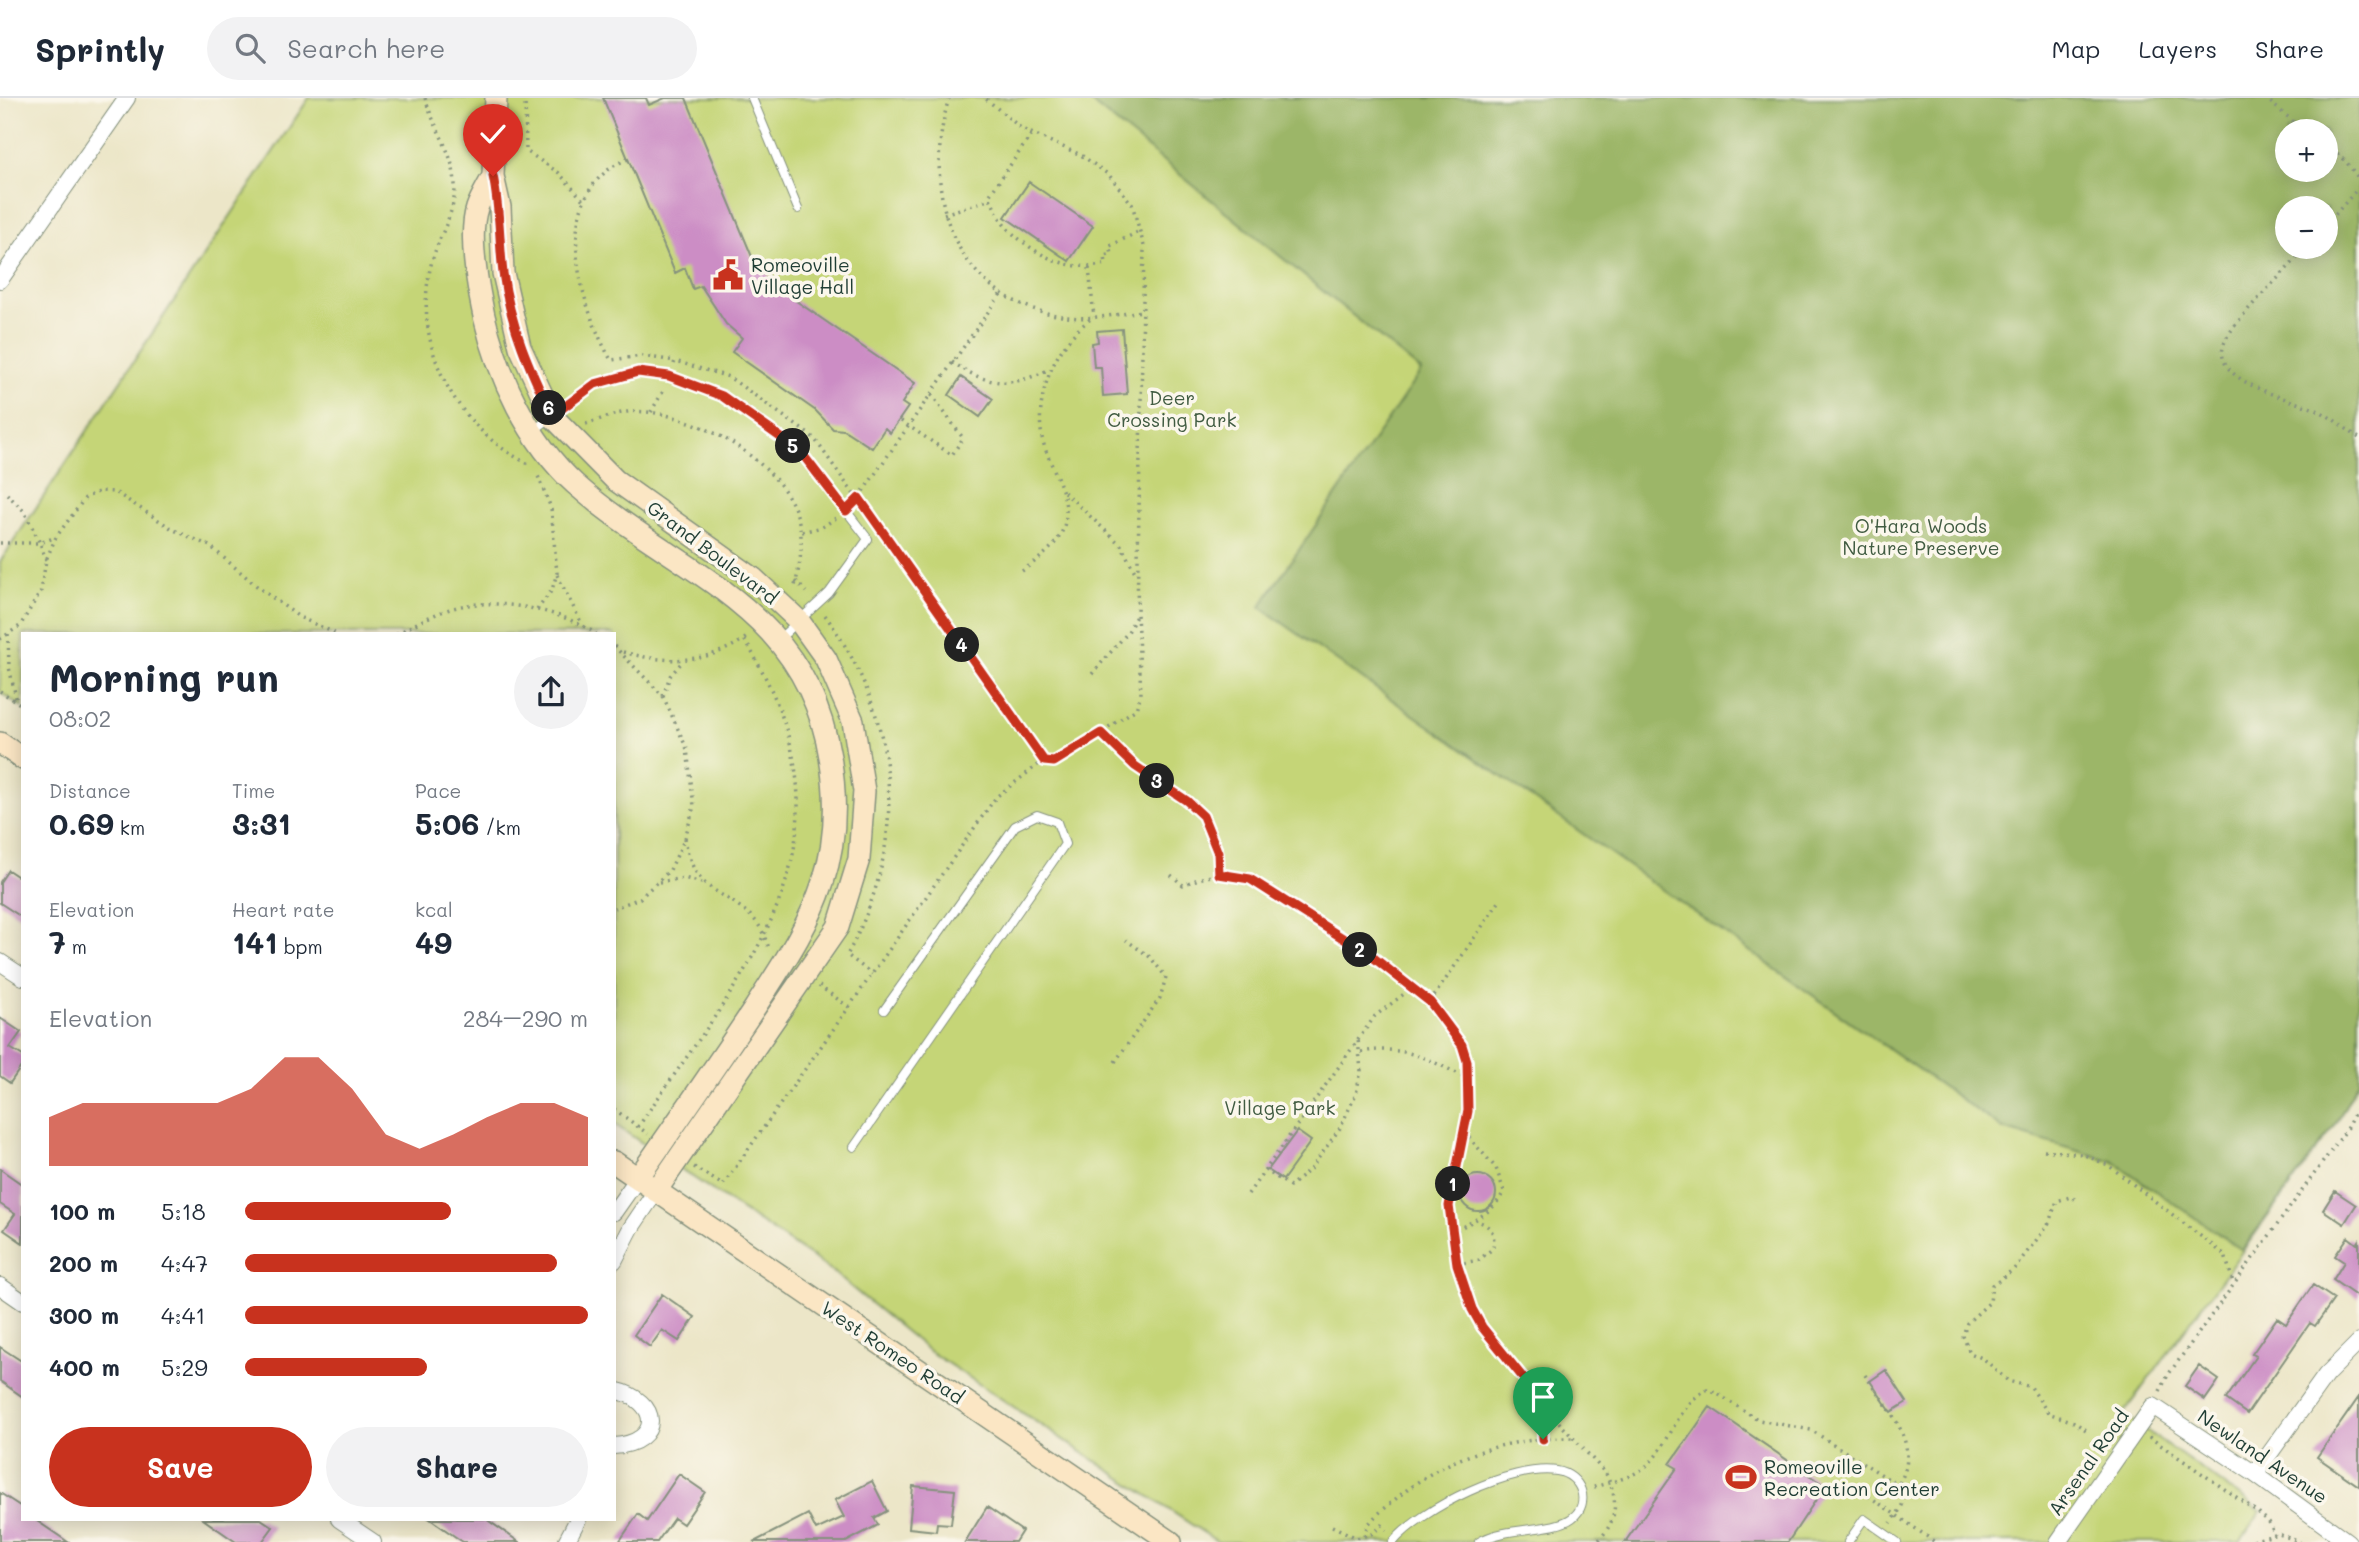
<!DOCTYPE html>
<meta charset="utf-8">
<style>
:root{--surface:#fff;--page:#f2f2f3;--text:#1f2937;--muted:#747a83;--line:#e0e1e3;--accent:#c8321e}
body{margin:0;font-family:Mali,sans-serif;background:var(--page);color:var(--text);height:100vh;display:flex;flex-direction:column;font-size:26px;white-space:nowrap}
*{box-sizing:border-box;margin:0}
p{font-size:23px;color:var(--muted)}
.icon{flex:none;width:38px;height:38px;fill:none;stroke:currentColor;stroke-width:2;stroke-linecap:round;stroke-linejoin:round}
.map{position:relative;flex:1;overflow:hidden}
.panel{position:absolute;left:21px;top:534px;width:595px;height:889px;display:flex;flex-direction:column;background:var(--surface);border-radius:0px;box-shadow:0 4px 18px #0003}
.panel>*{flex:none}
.fabs{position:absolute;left:2275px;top:21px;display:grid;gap:14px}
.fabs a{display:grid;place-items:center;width:63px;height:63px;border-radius:50%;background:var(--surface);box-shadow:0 4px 18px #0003;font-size:35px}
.pin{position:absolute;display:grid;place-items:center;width:60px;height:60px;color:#fff;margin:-72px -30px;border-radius:50% 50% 50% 0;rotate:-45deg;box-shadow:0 0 7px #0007}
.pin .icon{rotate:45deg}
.km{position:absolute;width:35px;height:35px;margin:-18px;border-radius:50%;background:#222;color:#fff;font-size:19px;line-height:35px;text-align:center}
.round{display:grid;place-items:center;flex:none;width:74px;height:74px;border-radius:37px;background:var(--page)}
.head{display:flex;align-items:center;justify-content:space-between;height:119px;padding:0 28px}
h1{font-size:38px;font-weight:800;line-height:52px}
.stats{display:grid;grid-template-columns:repeat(3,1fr);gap:10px;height:119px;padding:7px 28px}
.stats div{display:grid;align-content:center}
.stats b{font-size:30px;font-weight:800}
.stats small{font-size:19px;font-weight:400}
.stats p{font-size:19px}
.chart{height:196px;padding:14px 28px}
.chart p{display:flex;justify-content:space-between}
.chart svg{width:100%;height:126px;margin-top:7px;fill:var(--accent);opacity:.7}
.action{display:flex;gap:14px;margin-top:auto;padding:14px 28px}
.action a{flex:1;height:80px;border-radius:42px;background:var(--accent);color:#fff;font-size:28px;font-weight:800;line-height:80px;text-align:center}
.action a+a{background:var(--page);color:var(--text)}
ul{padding:0 28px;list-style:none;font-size:23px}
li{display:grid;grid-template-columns:112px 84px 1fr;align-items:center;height:52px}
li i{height:18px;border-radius:9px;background:var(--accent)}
header{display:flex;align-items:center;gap:42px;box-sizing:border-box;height:98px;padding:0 35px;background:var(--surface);border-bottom:2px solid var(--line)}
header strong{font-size:33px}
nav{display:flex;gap:38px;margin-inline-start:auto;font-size:24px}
.search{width:490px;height:63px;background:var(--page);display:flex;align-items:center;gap:18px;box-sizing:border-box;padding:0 24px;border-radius:38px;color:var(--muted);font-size:26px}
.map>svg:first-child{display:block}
.green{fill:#c5d577;stroke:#728956;stroke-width:2;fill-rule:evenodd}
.forest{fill:#9cb668;stroke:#5e7a4e;stroke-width:2;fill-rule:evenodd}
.building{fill:#cc8dc5}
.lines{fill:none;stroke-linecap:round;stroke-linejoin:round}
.lane-casing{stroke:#86927e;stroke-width:10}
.street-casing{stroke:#86927e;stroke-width:18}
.secondary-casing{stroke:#86927e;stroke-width:24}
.path{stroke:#86927e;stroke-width:3.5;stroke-dasharray:2 5;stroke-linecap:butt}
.lane{stroke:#fff;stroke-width:8}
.street{stroke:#fff;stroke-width:16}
.secondary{stroke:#fbe6c4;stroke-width:21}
.route-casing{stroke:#fff;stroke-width:14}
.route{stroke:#c8321e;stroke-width:9}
.labels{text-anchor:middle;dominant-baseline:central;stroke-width:7;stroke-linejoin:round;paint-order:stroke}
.poi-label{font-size:19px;fill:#1f3d34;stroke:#fbf7ec;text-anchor:start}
.park-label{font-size:19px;fill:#405b41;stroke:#fbf7ec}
.street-label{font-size:19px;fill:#1f3d34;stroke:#fbf7ec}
</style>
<header>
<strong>Sprintly</strong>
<div class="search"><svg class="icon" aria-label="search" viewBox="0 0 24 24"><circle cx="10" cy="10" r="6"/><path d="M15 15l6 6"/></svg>Search here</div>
<nav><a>Map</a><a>Layers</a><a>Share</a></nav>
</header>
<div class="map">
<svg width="2359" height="1444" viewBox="0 0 2359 1444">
<rect width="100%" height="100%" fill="#fbf7ec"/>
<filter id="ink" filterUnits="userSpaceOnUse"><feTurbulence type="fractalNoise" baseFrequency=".0143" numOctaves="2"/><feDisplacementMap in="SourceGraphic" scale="14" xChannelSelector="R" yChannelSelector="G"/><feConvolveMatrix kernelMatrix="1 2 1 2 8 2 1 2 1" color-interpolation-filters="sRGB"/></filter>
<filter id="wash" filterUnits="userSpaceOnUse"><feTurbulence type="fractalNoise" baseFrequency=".00686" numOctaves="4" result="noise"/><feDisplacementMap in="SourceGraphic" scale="28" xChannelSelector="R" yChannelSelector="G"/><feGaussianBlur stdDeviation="1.57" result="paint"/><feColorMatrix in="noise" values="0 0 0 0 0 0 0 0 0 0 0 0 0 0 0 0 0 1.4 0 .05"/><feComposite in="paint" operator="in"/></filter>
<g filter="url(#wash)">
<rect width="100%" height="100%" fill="#ece6c8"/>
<path class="green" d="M309 0H2359V983L2335 1027 2123 1316 2261 1413 2240 1444H1218L929 1253 828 1170 614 1026V536H23V610L0 594V464ZM2287 33H2326V72H2287ZM2287 110H2326V149H2287Z"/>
<path class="forest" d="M1086 0H2359V983L2335 1027 2242 1152 2112 1063 2003 1031 1260 509 1421 273ZM2287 33H2326V72H2287ZM2287 110H2326V149H2287Z"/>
<g id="blocks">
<path class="building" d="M603 0H646L649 7 665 0H686L755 166 764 170 776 189 915 285 902 305 908 309 890 335 885 330 872 350 844 332 833 331 816 313 732 254 742 240 726 226 701 188 693 191 685 170 675 175Z
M1029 84 1093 128 1069 163 1005 119Z
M1122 231 1127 296 1103 298 1101 269H1094L1092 245 1098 244 1097 233Z
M961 279 993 301 980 319 949 297Z
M8 772 23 782V820L0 805V784Z
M0 920 21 934 10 950 23 958V966L10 985 0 978Z
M1297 1033 1311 1043 1283 1082 1268 1072Z
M0 1071 23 1087V1145L4 1132 15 1116 0 1106Z
M1460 1095a18 18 0 1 1 36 0a18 18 0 1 1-36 0Z
M2335 1093 2356 1107 2344 1126 2323 1112Z
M2348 1139 2357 1146 2359 1143V1200L2333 1182 2344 1164 2335 1158Z
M2313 1187 2334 1201 2315 1228 2310 1225 2247 1316 2226 1301 2256 1258 2252 1256 2277 1220 2286 1226Z
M662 1196 695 1219 679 1243 662 1232 650 1249 634 1237Z
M0 1249 23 1264V1299L0 1283Z
M2199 1268 2219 1282 2205 1302 2185 1288Z
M1886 1272 1907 1304 1891 1314 1870 1283Z
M2359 1299V1388L2317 1359Z
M1710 1309 1825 1388 1788 1444H1625L1677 1370 1670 1366Z
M679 1376 705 1394 683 1426 674 1420 657 1444H619L638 1416 647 1423Z
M872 1383 887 1413 874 1420 878 1427 846 1444H754L808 1416 816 1432 844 1419 835 1402Z
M913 1388 955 1392 951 1426 937 1425 936 1433 909 1430Z
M0 1395 23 1410V1421H34L68 1444H0Z
M987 1409 1022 1433 1015 1444H965Z
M203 1421H261L273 1429 262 1444H236Z
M430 1421H486L519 1444H463Z"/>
</g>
</g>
<g filter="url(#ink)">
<use href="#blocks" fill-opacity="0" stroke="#86927e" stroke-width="2"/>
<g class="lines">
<g class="lane-casing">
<path id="lane" d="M752 0 798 111
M533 333 595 286 638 274 669 278 722 297 800 353 868 441 829 495 778 542
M854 1049 1065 746 1057 724 1037 717 1015 728 884 912
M1393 1444C1422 1410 1512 1366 1557 1373 1581 1377 1592 1405 1572 1420 1553 1434 1505 1428 1479 1444
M1848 1444 1864 1421 1897 1444"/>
</g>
<g class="street-casing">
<path id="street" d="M0 182 127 0
M0 864 23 879
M614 1114 638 1080
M614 1163 631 1130 656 1093
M0 1188 23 1204
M614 1292C661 1302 663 1345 614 1348
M2255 1376 2326 1277 2359 1244
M339 1421 373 1444
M566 1444 578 1421
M2058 1444 2153 1308 2255 1376 2348 1444"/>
</g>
<g class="secondary-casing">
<path id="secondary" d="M496 0 493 78 500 109 503 175 520 249 552 318 615 382 753 480 799 523 826 561 853 623 864 693 859 761 838 829 656 1093
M493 78C488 88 481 99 477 110 468 137 478 190 484 218 498 278 528 343 575 386 676 476 805 505 830 659 837 700 836 744 823 784 808 831 780 870 754 911 716 968 677 1024 638 1080
M0 645 23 661
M614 1064 1171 1444"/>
</g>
<path class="path" d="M425 0C434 31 456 57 455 91 454 118 437 141 431 167 411 248 456 331 529 366
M525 0 526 53 559 75 583 102
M949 0C920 99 954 204 1068 219 1092 222 1119 216 1143 213
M2265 0 2305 33
M1031 37 989 98C994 108 1000 123 1008 131 1035 157 1069 175 1106 166L1105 158 1112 156 1110 148 1140 133
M2326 48 2345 62 2359 81
M628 61C547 93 578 204 611 262L642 258 675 263
M944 116 991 101
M2326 127 2359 89
M2307 149C2282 178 2250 205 2229 236 2197 283 2291 300 2319 313 2333 320 2346 331 2359 340
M1089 170 1094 219
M952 264C989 289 1011 290 1050 271
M674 266 675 263 729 279 814 340 1043 663
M651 314 665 290
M901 323 952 357 963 340 931 296
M586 326C599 322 613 316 627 314 686 308 778 360 797 417 805 441 800 468 794 492
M1064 394 1121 447 1136 476
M859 399 1002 194
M802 434 822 429 836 420
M0 445H40L24 413 7 396
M46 462 40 445 56 439
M1022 473C1037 462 1056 450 1063 431 1075 399 1048 369 1042 339 1034 296 1057 244 1092 220
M557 477 582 526
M796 483 806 494
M537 512 552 492 557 475 551 410 538 378
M825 517C901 622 910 743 847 857L872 876
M8 536 9 569 17 604
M397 536C418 524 442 511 467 507 506 502 564 513 596 536
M0 541 20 528 41 493 46 462 56 439 85 400 100 393 115 394 174 432 210 448 258 489 299 519 337 536
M614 548 663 598 687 651 694 708 685 740 670 772 640 800 614 810
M623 554C667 566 709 566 747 539
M1092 576 1128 534 1137 516
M0 593 23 608
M663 598 670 578 682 564
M1101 635 1135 668 1187 703 1203 718 1218 755 1219 776
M685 740C694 797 719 787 753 820 761 828 765 840 769 850
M1171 777 1183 787C1206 777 1226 773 1250 781 1311 820 1430 881 1462 946 1483 991 1453 1062 1449 1108 1441 1213 1543 1304 1606 1376 1619 1402 1618 1423 1597 1444
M659 784 684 780 702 785
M1430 904 1499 804
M849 909 996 699 1043 663 1054 665 1136 611 1141 596 1137 515 1144 148 1132 106 1109 77 1081 57 1022 31 985 0
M1361 954C1405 946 1429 962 1467 980
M1115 964 1160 900 1166 879 1150 859 1126 842
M614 1011 648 1036
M638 1029C751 862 870 745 744 541
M2044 1052 2082 1056 2108 1067 2225 1157 2233 1184
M694 1069 723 1087 849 909 819 888
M1265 1072 1290 1088 1310 1072 1340 1030 1356 996 1361 973 1358 941
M1248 1096 1375 918 1413 889
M2075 1101 2070 1099 2057 1103 2048 1127 2014 1171 1992 1187 1990 1204 1967 1225 1963 1238 1970 1255 1984 1261 2008 1283 2031 1289 2048 1315 2074 1324 2089 1334
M1451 1136C1471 1122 1493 1117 1504 1093L1496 1070 1464 1034
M1457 1166 1479 1162 1492 1151C1497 1137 1491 1127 1477 1123
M1865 1277C1887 1310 1924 1347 1898 1387
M2160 1293 2168 1277 2344 1035 2359 1007
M1538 1299 1542 1312 1543 1341
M2149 1339 2258 1414 2269 1424 2275 1437
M1594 1389C1611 1384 1631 1380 1645 1369 1670 1349 1677 1306 1707 1292L1716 1295 1759 1322 1811 1332 1898 1387C1909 1403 1901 1410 1891 1425
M1857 1390 1935 1444
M1332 1428 1357 1440 1374 1435 1382 1427 1387 1432
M1364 1438C1367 1423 1378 1416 1390 1406 1441 1359 1506 1339 1575 1340
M2246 1444 2279 1436 2300 1444"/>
<use href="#lane" class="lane"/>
<use href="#street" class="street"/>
<use href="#secondary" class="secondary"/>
</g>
</g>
<g class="lines" filter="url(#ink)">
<g class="route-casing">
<path id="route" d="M493 78C500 110 499 142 503 175 510 227 530 272 552 318L595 286 638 274 669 278 722 298 800 353 846 413 859 400 1044 663 1054 664 1101 635 1135 668 1187 703 1203 718 1218 755 1219 776 1250 781 1374 860 1430 904 1462 947 1467 963 1468 1013 1449 1108 1457 1166 1472 1211 1482 1229 1537 1297 1542 1312 1543 1341"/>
</g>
<use href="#route" class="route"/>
</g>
<defs>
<g id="civic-bare" transform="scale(2.415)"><path d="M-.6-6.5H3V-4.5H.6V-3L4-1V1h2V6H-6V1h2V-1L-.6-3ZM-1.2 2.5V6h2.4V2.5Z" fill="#c8321e" stroke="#fbf7ec" stroke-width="2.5" paint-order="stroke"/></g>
<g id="stadium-bare" transform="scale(2.415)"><path d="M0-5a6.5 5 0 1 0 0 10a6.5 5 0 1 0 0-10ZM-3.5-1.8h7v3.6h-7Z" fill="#c8321e" stroke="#fbf7ec" stroke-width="2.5" paint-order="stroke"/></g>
</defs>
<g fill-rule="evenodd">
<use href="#civic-bare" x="728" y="177"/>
<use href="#stadium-bare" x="1741" y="1379"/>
</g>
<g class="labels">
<g class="poi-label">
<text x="751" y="166">Romeoville<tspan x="751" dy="22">Village Hall</tspan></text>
<text x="1764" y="1368">Romeoville<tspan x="1764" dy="22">Recreation Center</tspan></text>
</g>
<g class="park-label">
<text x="1172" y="299">Deer<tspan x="1172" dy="22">Crossing Park</tspan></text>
<text x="1921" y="427">O'Hara Woods<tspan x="1921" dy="22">Nature Preserve</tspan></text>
<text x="1280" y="1009">Village Park</text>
</g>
<g class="street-label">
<text transform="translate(713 454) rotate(37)">Grand Boulevard</text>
<text transform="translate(893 1254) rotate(34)">West Romeo Road</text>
<text transform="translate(2263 1358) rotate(34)">Newland Avenue</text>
<text transform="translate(2088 1364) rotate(-55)">Arsenal Road</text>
</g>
</g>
</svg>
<div class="fabs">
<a>+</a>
<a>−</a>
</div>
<div class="pin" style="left:1543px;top:1341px;background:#1e9e55"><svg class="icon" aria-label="arrive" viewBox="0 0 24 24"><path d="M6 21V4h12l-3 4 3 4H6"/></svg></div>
<div class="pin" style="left:493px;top:78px;background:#d93025"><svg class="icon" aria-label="check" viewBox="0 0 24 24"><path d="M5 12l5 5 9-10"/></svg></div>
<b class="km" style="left:1453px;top:1086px">1</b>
<b class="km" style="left:1360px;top:852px">2</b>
<b class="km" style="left:1157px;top:683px">3</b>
<b class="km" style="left:962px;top:547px">4</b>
<b class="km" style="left:793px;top:348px">5</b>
<b class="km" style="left:549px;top:310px">6</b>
<section class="panel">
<div class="head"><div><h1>Morning run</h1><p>08:02</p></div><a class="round"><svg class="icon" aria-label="share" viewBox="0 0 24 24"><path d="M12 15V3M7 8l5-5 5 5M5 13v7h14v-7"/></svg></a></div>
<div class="stats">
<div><p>Distance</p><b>0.69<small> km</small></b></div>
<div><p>Time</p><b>3:31</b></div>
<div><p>Pace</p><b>5:06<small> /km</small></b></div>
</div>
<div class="stats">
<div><p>Elevation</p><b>7<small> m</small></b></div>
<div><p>Heart rate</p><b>141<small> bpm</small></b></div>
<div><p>kcal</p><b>49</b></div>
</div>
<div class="chart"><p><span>Elevation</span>284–290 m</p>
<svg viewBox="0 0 160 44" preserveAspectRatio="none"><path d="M0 44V27L10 22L20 22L30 22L40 22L50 22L60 17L70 6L80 6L90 17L100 33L110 38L120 33L130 27L140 22L150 22L160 27V44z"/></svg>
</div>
<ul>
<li><b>100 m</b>5:18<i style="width:60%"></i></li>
<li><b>200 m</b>4:47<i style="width:91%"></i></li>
<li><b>300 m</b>4:41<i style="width:100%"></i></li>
<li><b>400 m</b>5:29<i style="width:53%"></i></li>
</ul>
<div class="action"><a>Save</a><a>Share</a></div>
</section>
</div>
